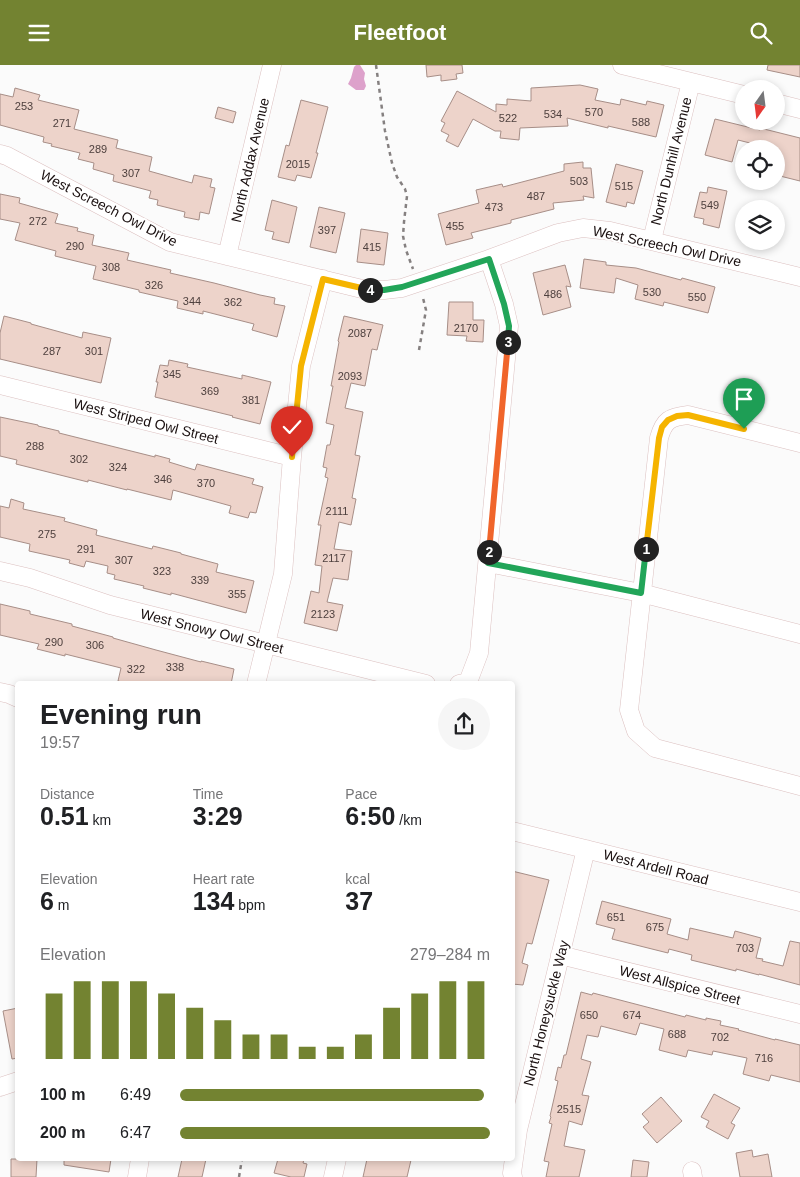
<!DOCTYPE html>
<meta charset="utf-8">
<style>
:root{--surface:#fff;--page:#f6f6f6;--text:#202124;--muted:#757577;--accent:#738331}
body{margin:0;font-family:Helvetica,sans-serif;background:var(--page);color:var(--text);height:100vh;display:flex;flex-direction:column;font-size:19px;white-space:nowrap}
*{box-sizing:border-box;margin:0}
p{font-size:16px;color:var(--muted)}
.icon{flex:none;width:28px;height:28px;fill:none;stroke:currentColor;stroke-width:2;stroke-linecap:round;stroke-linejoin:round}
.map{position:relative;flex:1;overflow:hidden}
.sheet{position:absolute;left:15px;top:616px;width:500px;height:480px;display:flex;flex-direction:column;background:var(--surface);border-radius:5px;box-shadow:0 2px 8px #0003}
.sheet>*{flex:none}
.needle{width:32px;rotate:194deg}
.tools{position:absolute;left:735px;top:15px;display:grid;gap:10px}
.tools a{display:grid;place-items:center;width:50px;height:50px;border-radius:50%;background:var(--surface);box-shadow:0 2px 8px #0003;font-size:25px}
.pin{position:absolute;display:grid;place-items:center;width:42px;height:42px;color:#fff;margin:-51px -21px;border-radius:50% 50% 50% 0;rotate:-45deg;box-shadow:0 0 5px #0007}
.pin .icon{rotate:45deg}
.km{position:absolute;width:25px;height:25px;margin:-12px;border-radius:50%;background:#222;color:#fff;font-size:14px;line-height:25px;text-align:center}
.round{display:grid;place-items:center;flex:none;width:52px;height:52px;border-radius:26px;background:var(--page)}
.overview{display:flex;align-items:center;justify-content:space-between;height:85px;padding:0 25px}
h1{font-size:28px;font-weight:700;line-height:38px}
.metrics{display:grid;grid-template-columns:repeat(3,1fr);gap:8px;height:85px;padding:5px 25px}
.metrics div{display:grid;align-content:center}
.metrics b{font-size:25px;font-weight:700}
.metrics small{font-size:14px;font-weight:400}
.metrics p{font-size:14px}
.chart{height:140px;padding:10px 25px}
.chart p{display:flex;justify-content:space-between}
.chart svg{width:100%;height:90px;margin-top:5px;stroke:var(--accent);stroke-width:6}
ul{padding:0 25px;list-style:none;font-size:16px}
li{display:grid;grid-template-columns:80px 60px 1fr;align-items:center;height:38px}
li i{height:12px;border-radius:6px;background:var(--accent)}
header{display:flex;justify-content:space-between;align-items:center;height:65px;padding:0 25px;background:var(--accent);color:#fff;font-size:22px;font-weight:700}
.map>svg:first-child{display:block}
.water{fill:#dda1cb}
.building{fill:#edd3ca;stroke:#a78e87}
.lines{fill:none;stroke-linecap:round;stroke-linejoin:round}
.minor-casing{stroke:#dcc0c0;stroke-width:19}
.path{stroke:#858080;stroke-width:2.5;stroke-dasharray:4 4;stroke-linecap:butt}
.minor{stroke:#fff;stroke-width:18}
.split-1-casing{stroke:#fff;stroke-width:10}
.split-2-casing{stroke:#fff;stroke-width:10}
.split-3-casing{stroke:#fff;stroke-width:10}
.split-4-casing{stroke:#fff;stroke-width:10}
.split-5-casing{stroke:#fff;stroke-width:10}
.split-1{stroke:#f5b400;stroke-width:6}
.split-2{stroke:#22a559;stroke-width:6}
.split-3{stroke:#f0652b;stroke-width:6}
.split-4{stroke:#22a559;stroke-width:6}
.split-5{stroke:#f5b400;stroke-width:6}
.labels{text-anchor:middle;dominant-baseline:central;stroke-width:4;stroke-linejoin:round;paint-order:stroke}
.number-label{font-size:11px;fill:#4e403e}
.street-label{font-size:14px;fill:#190f0f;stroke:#fff}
</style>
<header><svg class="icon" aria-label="menu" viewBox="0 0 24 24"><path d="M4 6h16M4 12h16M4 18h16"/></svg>Fleetfoot<svg class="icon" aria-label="search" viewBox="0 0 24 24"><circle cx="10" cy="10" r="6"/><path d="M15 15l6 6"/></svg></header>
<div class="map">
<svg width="800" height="1112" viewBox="0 0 800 1112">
<rect width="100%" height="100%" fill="#fbfbfb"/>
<path class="water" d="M356 0H360L365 8 364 14 366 21 364 25H356L348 19 351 13 354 2Z"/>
<path class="building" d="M426 0H462L463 8 456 9 457 14 441 16V10L427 12Z
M768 0H800V12L767 5Z
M580 20 598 24 595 35 620 40 621 34 646 40 647 36 664 40 656 72 608 61V63L567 53 568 61 520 63 519 75 500 73 501 66H495L473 54 458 82 446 76 449 70 441 66 445 58 441 56 457 26 496 47V39L507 40V34L531 36V23Z
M15 23 40 30 38 35 79 45 74 64 118 75 116 83 152 92 149 106 192 118 194 110 212 114 210 122 215 123 209 149 200 147 199 155 184 152 185 147 157 140 158 135 149 133 151 126 113 116 114 110 93 104 94 98 78 94 80 88 51 81 52 79 43 77 44 72 0 60V29L13 32Z
M301 35 328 42 316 88H318L311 113 297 110 295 116 278 112 286 80 289 81Z
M218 42 236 47 233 58 215 53Z
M715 54 760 65V63L800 73V116L776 110V84H761L762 81 738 75 732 97 705 90Z
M583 97V103H591L594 133 583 131 584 135 553 138 554 144 511 155V158L471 168 473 173 446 180 438 149 479 138 476 125 502 119 503 122 564 106V99Z
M616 99 643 106 634 139 627 137 626 142 606 137Z
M708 122 727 126 719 163 703 159 704 154 694 152 700 127 707 128Z
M0 129 20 133 19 138 58 149 55 158 78 163 77 166 94 170 92 180 129 188 127 195 171 205 170 208 214 218 260 230 275 233 274 239 285 241 277 272 252 265 254 259 203 246V249L177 243 178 236 139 227V225L93 214 96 201 55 191 56 186 15 175 20 158 0 154Z
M272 135 297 142 289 178 272 174 274 167 265 165Z
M319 142 345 148 336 188 310 182Z
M361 164 388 168 384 200 357 197Z
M584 194 606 197V200L636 203 681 215 682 213 715 222 708 248 664 237 663 241 635 234 638 220 616 213 614 228 580 223Z
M565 200 571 222 566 221 571 242 543 250 533 208Z
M449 237H473V255H484L483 277 466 276 467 271 447 270Z
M4 251 31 258V259L82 273 83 267 111 273 101 318 0 294V268Z
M344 251 383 260 377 285 372 284 365 321 351 318 345 343 363 347 355 390 360 391 352 433 356 434 351 460 339 457 334 484 352 486 348 515 333 513 327 537 343 540 337 566 304 558 311 526 319 528 322 501 315 500 321 460H318L328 413 325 412 327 403 323 402 327 380H330L334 360 326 358 333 321H331L339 277 338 276Z
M169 295 188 299 187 302 242 314V310L271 317 260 359 232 352 233 351 155 332 158 317H156L160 300 168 301Z
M0 352 38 360V361L59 366V368L155 392V390L170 394 169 397 195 405 197 399 254 414 252 419 263 422 256 448 250 447 248 453 229 448 231 441 173 425 171 435 127 424V425L88 415V417L16 399 17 395 0 391Z
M11 434 24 438 23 444 65 453 64 456 97 465 96 470 152 484 153 481 181 488V489L218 499 216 507 254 516 246 548 171 528V530L143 523 144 521 114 514 115 510 107 508 108 501 86 496 84 502 69 498 70 495 29 486 30 479 0 472V441L9 443Z
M0 539 30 546V549L72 559V561L113 572V573L156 585 201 597V596L234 604 231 619H129L118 616 121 603 65 589V591L37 584 39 579 0 570Z
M512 806 549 815 532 879 527 878 522 898 528 900 523 920 512 919Z
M602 836 671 854 667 869 688 875 690 863 733 873 735 866 761 873 756 893 763 894 762 896 783 901 790 876 800 878V920L759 909V910L736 904V906L691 895 692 890 669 884 668 888 612 874 615 864 596 859Z
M581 927 592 930 593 928 685 952 686 950 706 955V953L721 956 720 960 739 964 738 965 775 975V974L800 980V1017L771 1010 769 1016 743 1009 747 993 713 986 712 990 688 985 686 992 659 985 664 964 640 958 636 970 601 961 598 972 587 970 581 994 591 997 582 1030 589 1031 582 1060 569 1056 564 1081 585 1085 579 1112H546L549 1097 544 1096 552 1059 549 1058 551 1052 550 1051 558 1016 555 1015 558 1002 561 1003 564 990H566Z
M18 943V993L12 994 3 946Z
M714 1029 740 1043 731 1058 735 1060 728 1074 706 1062 709 1056 701 1052Z
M661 1032 682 1056 657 1078 643 1062 649 1057 642 1049Z
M752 1085 753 1092 768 1089 772 1112H740L736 1088Z
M11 1094H37L36 1112H11Z
M64 1094H111L109 1107 64 1100Z
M182 1094H206L202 1112H178Z
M278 1094H304L303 1098 307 1099 304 1112H291L274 1108Z
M367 1094H404L411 1095 407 1112H363Z
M633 1095 649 1097 647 1112H631Z"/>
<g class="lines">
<g class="minor-casing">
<path id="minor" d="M622 0 744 30
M776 38 800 44
M0 89 7 91 170 177 366 225H384L402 223 489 194 558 168 583 163 610 166 800 212
M652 175 691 17
M227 191 272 0
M0 320 292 392
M800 378 688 350C670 352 664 355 659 373L629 645 636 666 655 683 800 721
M488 498 641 528 800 569
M0 506 30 513 110 540 426 619
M256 619 283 509 292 392 301 301 323 214
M459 619 468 617 479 588 509 261 504 239 489 194
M0 627 9 629 18 633
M512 766 800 837
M560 890 800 949
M0 1022 18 1016
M692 1106 693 1112
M137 1112 140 1094
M333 1112 337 1094
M513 1112 512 1108 518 1065 586 784"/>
</g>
<path class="path" d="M376 0 385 66 392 98 397 112 405 124 407 131 404 157 403 171 406 185 413 204
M419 285 426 245 423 233
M239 1112 242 1094"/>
<use href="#minor" class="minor"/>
</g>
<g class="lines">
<g class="split-1-casing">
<path id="split-1" d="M646 484 659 373 662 362 668 355 677 351 688 350 744 364"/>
</g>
<g class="split-2-casing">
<path id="split-2" d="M489 487 488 498 641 528 646 484"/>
</g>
<g class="split-3-casing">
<path id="split-3" d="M489 487 508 277"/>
</g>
<g class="split-4-casing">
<path id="split-4" d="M370 225H384L402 222 489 194 504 239 509 261 508 277"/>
</g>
<g class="split-5-casing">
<path id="split-5" d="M292 392 301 301 323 214 370 225"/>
</g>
<use href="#split-1" class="split-1"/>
<use href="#split-2" class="split-2"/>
<use href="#split-3" class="split-3"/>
<use href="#split-4" class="split-4"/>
<use href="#split-5" class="split-5"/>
</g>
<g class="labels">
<g class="number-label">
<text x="24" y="41">253</text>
<text x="594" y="47">570</text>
<text x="553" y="49">534</text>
<text x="508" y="53">522</text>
<text x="641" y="57">588</text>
<text x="62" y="58">271</text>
<text x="98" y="84">289</text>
<text x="298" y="99">2015</text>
<text x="131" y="108">307</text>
<text x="579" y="116">503</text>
<text x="624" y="121">515</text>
<text x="536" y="131">487</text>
<text x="710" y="140">549</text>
<text x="494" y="142">473</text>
<text x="38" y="156">272</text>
<text x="455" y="161">455</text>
<text x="327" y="165">397</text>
<text x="75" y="181">290</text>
<text x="372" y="182">415</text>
<text x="111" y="202">308</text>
<text x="154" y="220">326</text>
<text x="652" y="227">530</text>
<text x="553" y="229">486</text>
<text x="697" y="232">550</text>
<text x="192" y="236">344</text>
<text x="233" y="237">362</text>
<text x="466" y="263">2170</text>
<text x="360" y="268">2087</text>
<text x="52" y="286">287</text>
<text x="94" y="286">301</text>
<text x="172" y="309">345</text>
<text x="350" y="311">2093</text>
<text x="210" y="326">369</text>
<text x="251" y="335">381</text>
<text x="35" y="381">288</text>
<text x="79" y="394">302</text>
<text x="118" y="402">324</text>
<text x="163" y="414">346</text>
<text x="206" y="418">370</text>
<text x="337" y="446">2111</text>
<text x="47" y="469">275</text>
<text x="86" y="484">291</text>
<text x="334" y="493">2117</text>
<text x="124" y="495">307</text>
<text x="162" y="506">323</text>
<text x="200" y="515">339</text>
<text x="237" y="529">355</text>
<text x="323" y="549">2123</text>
<text x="54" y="577">290</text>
<text x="95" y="580">306</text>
<text x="175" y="602">338</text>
<text x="136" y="604">322</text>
<text x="616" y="852">651</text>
<text x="655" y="862">675</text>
<text x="745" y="883">703</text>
<text x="589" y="950">650</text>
<text x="632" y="950">674</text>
<text x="677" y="969">688</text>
<text x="720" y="972">702</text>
<text x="764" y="993">716</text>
<text x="569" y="1044">2515</text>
</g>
<g class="street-label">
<text transform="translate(250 95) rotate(-77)">North Addax Avenue</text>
<text transform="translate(671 96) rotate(-76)">North Dunhill Avenue</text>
<text transform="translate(109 143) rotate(27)">West Screech Owl Drive</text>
<text transform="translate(667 181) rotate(12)">West Screech Owl Drive</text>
<text transform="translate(146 356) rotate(14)">West Striped Owl Street</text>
<text transform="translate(212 566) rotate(14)">West Snowy Owl Street</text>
<text transform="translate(656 802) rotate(14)">West Ardell Road</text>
<text transform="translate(680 920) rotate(14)">West Allspice Street</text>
<text transform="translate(546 948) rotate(-76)">North Honeysuckle Way</text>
</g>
</g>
</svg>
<div class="tools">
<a><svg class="needle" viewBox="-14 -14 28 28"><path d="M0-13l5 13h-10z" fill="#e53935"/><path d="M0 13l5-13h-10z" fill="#757577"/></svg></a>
<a><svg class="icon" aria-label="locate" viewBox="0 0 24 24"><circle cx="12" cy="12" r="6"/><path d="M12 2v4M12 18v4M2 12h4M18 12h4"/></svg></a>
<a><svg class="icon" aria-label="layers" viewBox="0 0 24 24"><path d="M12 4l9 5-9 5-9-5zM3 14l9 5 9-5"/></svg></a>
</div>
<div class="pin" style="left:744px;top:364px;background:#1e9e55"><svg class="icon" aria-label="arrive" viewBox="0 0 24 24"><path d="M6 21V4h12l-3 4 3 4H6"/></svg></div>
<div class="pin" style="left:292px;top:392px;background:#d93025"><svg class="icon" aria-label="check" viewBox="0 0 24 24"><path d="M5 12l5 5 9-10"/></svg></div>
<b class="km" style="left:646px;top:484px">1</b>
<b class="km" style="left:489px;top:487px">2</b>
<b class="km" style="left:508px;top:277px">3</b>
<b class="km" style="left:370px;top:225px">4</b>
<section class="sheet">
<div class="overview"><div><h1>Evening run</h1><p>19:57</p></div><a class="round"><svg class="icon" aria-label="share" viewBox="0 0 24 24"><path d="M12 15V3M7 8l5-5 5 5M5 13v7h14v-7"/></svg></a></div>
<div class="metrics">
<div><p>Distance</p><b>0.51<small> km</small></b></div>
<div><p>Time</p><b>3:29</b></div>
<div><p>Pace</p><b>6:50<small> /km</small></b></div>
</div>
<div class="metrics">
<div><p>Elevation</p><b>6<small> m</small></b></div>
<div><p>Heart rate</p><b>134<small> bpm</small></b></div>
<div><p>kcal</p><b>37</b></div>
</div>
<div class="chart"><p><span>Elevation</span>279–284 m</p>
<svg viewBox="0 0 160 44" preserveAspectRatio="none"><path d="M5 44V12M15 44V6M25 44V6M35 44V6M45 44V12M55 44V19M65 44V25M75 44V32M85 44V32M95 44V38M105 44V38M115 44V32M125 44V19M135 44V12M145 44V6M155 44V6"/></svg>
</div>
<ul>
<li><b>100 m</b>6:49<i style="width:98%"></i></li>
<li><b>200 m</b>6:47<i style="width:100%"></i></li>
</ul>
</section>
</div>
